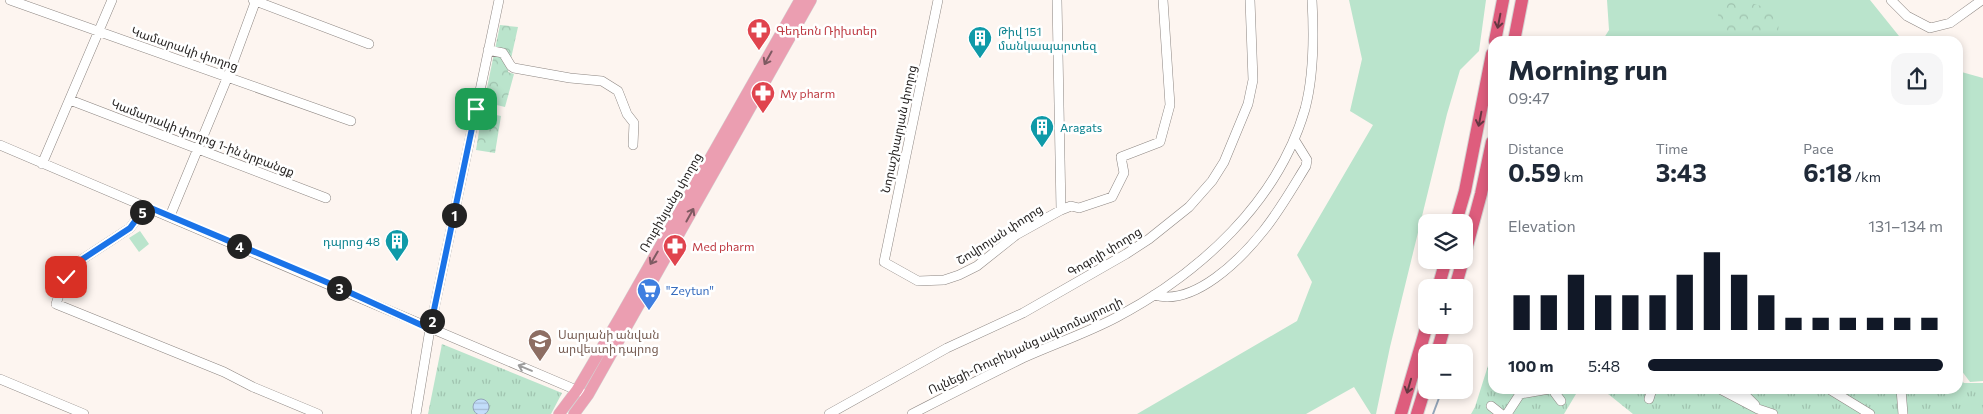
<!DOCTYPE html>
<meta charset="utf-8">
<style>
:root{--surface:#fff;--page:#f6f6f7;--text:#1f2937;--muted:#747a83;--accent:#111827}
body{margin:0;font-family:Commissioner,"Noto Sans Armenian",sans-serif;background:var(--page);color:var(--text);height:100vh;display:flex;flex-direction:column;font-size:19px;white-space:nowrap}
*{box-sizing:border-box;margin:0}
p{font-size:16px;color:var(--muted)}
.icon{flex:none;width:28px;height:28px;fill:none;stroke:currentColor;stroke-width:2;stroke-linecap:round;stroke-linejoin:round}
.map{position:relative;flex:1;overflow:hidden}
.details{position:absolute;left:1488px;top:36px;width:475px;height:358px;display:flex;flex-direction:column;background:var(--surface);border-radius:15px;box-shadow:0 2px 8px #0003}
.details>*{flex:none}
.fabs{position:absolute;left:1418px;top:214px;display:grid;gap:10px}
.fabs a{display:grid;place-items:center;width:55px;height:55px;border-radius:10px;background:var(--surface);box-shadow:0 2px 8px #0003;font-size:25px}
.pin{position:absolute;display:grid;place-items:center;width:42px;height:42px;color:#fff;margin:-21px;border-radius:10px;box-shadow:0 2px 8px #0006}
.km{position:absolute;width:25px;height:25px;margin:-12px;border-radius:50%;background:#222;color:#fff;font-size:14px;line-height:25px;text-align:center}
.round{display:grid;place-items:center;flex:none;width:52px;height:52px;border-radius:15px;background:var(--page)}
.headline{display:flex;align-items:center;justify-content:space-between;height:85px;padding:0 20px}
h1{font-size:28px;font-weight:700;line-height:38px}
.metrics{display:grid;grid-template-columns:repeat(3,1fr);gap:8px;height:85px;padding:5px 20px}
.metrics div{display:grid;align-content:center}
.metrics b{font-size:25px;font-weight:700}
.metrics small{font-size:14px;font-weight:400}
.metrics p{font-size:14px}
.chart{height:140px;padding:10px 20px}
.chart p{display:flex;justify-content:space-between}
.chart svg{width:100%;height:90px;margin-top:5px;stroke:var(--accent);stroke-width:6}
ul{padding:0 20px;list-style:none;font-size:16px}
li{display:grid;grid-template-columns:80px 60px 1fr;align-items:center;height:38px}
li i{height:12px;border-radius:6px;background:var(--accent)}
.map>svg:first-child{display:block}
.grass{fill:#bae4cc}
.forest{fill:url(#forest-crowns)}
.park{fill:url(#park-tufts)}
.water{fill:url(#water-rules);stroke:#93a5b9}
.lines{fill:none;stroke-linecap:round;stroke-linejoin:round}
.stream{stroke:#93a5b9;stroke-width:2}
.minor-casing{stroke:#8d8682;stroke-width:10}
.major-casing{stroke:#d4d3d3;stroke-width:12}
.highway-casing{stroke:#d4d3d3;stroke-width:14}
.minor{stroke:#fff;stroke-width:9}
.major{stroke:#eb9eb1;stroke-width:11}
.highway{stroke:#de5d7d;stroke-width:12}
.oneway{stroke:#663742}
.oneway2{stroke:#7f5a62}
.oneway3{stroke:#9d9c9c}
.route-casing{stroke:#fff;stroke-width:10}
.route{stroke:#1a73e8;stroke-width:6}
.labels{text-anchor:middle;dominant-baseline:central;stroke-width:5;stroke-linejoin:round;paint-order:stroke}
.health-label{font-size:12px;fill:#be3a42;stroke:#fff;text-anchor:start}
.culture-label{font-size:12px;fill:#0d838f;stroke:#fff;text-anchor:start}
.street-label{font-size:12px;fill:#262322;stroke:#fff}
.shop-label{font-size:12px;fill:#366cbe;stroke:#fff;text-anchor:start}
.education-label{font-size:12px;fill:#785e54;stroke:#fff;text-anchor:start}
</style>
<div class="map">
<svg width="1983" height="414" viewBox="0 0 1983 414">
<defs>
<pattern id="forest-crowns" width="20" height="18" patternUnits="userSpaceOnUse" patternTransform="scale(1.25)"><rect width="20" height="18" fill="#bae4cc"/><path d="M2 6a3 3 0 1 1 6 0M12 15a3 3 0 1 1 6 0" fill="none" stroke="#a0c3af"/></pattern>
<pattern id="park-tufts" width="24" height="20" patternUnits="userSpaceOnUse" patternTransform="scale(1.25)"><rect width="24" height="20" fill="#bae4cc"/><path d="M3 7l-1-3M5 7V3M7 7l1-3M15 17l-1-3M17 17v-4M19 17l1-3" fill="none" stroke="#a0c3af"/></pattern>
<pattern id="water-rules" width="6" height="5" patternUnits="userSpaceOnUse" patternTransform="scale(1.25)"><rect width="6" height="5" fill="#c2ddfa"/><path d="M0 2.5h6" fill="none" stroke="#a7bdd6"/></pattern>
</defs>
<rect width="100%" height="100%" fill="#fdf5f0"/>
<path class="grass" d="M1349 0H1486L1479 51 1460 70 1447 114 1390 347 1376 414H1371L1354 387 1306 414H1137L1297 321 1312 282 1297 255 1373 125 1350 111 1362 59Z
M1607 0H1870L1903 41H1602L1609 30Z
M1958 71 1983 78V381L1970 382 1958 366Z
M140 231 149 244 139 252 129 238Z"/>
<path class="forest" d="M1717 0H1751L1754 4 1778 11 1779 41H1720Z
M500 25 518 27 508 72 514 74 505 107 484 102Z
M482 112 501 116 495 153 476 150Z"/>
<path class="park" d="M442 344 562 393 551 414H428Z
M1492 353V389H1579L1564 414H1471L1475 407Z
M1958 377 1964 383H1983V414H1633L1602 389H1958Z"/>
<path class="water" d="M473 407a8 8 0 1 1 16 0a8 8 0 1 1-16 0Z"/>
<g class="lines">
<path class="stream" d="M1433 414 1442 390"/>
<g class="minor-casing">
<path id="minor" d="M10 0 351 121
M253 0 369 44
M938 0 884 262 918 281 944 280 959 275 977 266 1016 235 1061 210 1071 206 1079 208 1112 197 1124 173 1121 157 1160 142 1170 105 1163 0
M1057 0 1061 210
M1891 0 1907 16 1930 28 1950 23 1982 0
M488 50 503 53 511 66 514 68 570 78 602 81 618 91 627 114 634 123 633 145
M70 100 326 198
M0 145 581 392
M42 164 112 0
M146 206 130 228 75 264 64 280 56 304 224 372 253 387 318 414
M170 216 228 76 256 0
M1154 295C1194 307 1241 259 1264 230 1280 210 1293 187 1306 166L1307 160 1294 139
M0 379 84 414
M1720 389 1758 409 1773 414
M1739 389 1755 405
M1829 389 1870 414
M1901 389 1903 414
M1555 393 1561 401
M1649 399 1652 389
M1491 406 1501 414
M416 414 430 329 499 0
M829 414 947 348 1023 313 1126 254 1149 239 1189 207 1212 181 1224 162 1248 104 1253 80 1250 0
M912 414C949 395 986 376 1023 358 1054 344 1087 333 1117 317 1200 273 1278 202 1305 109 1314 75 1314 35 1312 0
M1507 414 1520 394 1549 389"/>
</g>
<g class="major-casing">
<path id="major" d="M559 414 577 390 620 317 800 0
M574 414 588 395 811 0"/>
</g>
<g class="highway-casing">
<path id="highway" d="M1495 41 1503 0
M1514 41 1522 0
M1456 222 1465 191 1492 54
M1464 257 1481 194 1492 142
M1438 288 1446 260
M1455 288 1463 260
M1437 352 1445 325
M1401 414 1427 325
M1417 414 1426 385"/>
</g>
<use href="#minor" class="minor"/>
<use href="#major" class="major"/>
<use href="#highway" class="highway"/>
</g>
<defs><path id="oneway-shaft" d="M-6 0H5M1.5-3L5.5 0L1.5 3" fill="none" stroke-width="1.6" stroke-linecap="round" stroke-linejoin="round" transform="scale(1.25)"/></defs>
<g class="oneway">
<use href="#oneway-shaft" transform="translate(1499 21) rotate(101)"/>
<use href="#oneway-shaft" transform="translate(1480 119) rotate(101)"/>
<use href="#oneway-shaft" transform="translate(1409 386) rotate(106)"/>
</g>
<g class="oneway2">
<use href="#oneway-shaft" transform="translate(768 58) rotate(119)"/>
<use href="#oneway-shaft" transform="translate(690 215) rotate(-61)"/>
<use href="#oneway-shaft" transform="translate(654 258) rotate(120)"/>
</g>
<use class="oneway3" href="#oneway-shaft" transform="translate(525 368) rotate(-157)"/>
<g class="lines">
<g class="route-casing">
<path id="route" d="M66 277 75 264 130 228 146 206 331 284 430 329 476 109"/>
</g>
<use href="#route" class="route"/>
</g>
<defs>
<g id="pharmacy-pin" transform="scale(1.25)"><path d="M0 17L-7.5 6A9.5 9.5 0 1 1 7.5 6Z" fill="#e0444e" stroke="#fff"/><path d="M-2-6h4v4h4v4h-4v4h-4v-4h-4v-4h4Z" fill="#fff"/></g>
<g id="building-pin" transform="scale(1.25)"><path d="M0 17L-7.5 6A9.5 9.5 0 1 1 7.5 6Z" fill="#0f9aa8" stroke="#fff"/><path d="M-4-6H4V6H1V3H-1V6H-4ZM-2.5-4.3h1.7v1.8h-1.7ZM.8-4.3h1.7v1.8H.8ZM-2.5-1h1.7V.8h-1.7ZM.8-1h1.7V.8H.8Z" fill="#fff"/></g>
<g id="supermarket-pin" transform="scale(1.25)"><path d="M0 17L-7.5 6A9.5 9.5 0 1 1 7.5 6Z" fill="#3f7fe0" stroke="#fff"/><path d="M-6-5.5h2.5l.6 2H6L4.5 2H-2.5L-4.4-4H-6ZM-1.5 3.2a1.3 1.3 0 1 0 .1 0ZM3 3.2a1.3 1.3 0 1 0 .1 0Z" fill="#fff"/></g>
<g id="school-pin" transform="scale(1.25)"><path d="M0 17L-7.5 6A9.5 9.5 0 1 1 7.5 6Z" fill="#8d6e63" stroke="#fff"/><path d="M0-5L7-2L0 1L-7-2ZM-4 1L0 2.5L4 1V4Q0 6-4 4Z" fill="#fff"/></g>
</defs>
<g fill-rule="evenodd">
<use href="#pharmacy-pin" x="759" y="30"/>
<use href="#building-pin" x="980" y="38"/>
<use href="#pharmacy-pin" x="763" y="93"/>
<use href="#building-pin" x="1042" y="127"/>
<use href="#building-pin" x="397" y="241"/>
<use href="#pharmacy-pin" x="675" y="246"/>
<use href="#supermarket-pin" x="649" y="290"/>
<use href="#school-pin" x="540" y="341"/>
</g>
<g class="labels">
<g class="health-label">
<text x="776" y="30">Գեդեոն Ռիխտեր</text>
<text x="780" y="93">My pharm</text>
<text x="692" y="246">Med pharm</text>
</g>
<g class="culture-label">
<text x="998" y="31">Թիվ 151<tspan x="998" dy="14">մանկապարտեզ</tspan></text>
<text x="1060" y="127">Aragats</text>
<text x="380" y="241" text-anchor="end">դպրոց 48</text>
</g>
<g class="street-label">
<text transform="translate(185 48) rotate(19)">Կամարակի փողոց</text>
<text transform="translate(898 129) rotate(-78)">Նորաշխարյան փողոց</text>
<text transform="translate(203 137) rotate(21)">Կամարակի փողոց 1-ին նրբանցք</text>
<text transform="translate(670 202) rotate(-60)">Ռուբինյանց փողոց</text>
<text transform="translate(999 234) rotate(-33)">Շովրոյան փողոց</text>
<text transform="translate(1104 251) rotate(-31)">Գոգոլի փողոց</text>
<text transform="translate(1025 345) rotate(-25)">Ուլնեցի-Ռուբինյանց ավտոմայրուղի</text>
</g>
<g class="shop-label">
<text x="666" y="290">"Zeytun"</text>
</g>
<g class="education-label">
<text x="558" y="334">Սարյանի անվան<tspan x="558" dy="14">արվեստի դպրոց</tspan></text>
</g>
</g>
</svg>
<div class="fabs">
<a><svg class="icon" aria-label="layers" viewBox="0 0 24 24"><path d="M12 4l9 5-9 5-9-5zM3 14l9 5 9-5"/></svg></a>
<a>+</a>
<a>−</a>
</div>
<div class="pin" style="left:476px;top:109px;background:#1e9e55"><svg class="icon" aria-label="arrive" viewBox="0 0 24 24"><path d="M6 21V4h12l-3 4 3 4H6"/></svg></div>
<div class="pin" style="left:66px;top:277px;background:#d93025"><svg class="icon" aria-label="check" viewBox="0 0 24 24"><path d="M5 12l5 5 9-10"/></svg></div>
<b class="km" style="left:454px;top:215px">1</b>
<b class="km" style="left:432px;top:321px">2</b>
<b class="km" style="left:339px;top:288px">3</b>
<b class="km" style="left:239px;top:246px">4</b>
<b class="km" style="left:142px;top:212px">5</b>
<section class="details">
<div class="headline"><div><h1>Morning run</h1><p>09:47</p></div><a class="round"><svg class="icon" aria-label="share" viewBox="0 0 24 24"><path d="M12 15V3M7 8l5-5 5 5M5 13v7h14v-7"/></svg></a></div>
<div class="metrics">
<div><p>Distance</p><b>0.59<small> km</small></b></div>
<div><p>Time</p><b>3:43</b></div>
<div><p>Pace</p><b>6:18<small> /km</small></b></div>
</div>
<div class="chart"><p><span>Elevation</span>131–134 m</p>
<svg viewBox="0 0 160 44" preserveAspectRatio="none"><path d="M5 44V27M15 44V27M25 44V17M35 44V27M45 44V27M55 44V27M65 44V17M75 44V6M85 44V17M95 44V27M105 44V38M115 44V38M125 44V38M135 44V38M145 44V38M155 44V38"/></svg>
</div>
<ul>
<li><b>100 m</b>5:48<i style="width:100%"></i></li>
</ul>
</section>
</div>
